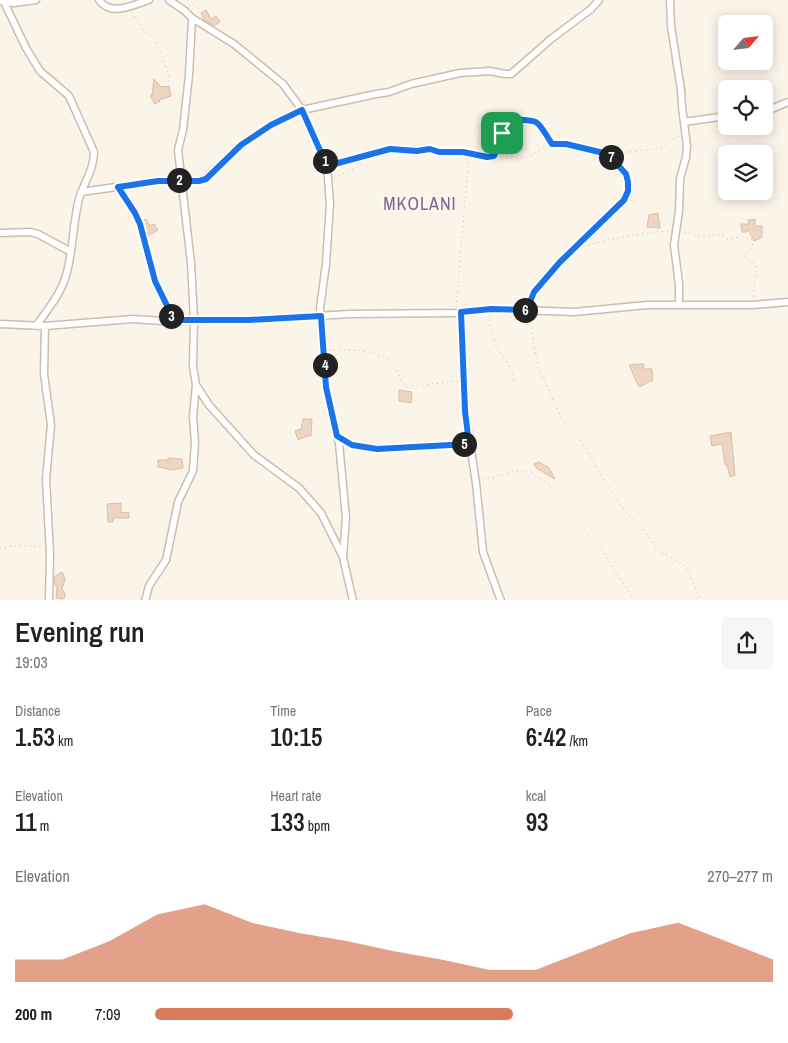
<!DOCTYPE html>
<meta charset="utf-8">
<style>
:root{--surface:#fff;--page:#f6f6f6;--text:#202124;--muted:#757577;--accent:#d97a5a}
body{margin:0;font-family:"Archivo Narrow",sans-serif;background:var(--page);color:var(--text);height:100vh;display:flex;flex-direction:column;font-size:19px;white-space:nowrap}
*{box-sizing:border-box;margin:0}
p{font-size:16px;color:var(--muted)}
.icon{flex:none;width:28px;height:28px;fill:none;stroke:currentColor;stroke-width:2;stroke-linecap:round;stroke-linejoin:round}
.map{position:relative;height:600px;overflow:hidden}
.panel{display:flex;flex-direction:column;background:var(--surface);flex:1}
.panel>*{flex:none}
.needle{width:32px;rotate:62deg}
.fabs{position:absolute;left:718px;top:15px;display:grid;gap:10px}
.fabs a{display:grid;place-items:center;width:55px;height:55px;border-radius:8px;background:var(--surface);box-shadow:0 2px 12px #0003;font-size:25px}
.pin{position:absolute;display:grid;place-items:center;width:42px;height:42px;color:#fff;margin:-21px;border-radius:10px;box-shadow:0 2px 8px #0006}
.km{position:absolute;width:25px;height:25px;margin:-12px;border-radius:50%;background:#222;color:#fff;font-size:14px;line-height:25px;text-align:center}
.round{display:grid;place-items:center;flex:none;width:52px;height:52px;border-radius:8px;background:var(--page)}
.summary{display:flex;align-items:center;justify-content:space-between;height:85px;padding:0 15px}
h1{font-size:28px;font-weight:600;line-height:38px}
.figures{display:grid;grid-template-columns:repeat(3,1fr);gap:8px;height:85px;padding:5px 15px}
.figures div{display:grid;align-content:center}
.figures b{font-size:25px;font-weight:600}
.figures small{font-size:14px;font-weight:400}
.figures p{font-size:14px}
.chart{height:140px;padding:10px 15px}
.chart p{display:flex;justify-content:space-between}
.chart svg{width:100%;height:90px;margin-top:5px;fill:var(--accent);opacity:.7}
ul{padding:0 15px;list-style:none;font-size:16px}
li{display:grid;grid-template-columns:80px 60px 1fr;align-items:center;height:38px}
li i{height:12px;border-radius:6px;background:var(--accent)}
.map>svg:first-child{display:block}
.building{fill:#edd5c3;stroke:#dfbda5}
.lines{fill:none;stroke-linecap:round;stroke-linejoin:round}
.street-casing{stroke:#ccbdb0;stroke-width:9}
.path{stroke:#d3b9a6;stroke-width:1;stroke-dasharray:1 4;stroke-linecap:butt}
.street{stroke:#fff;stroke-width:6}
.route-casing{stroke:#fff;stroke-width:10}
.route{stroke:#1a73e8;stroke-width:6}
.labels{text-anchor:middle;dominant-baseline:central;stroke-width:4;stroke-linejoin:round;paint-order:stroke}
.quarter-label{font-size:18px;letter-spacing:1px;fill:#82668e;stroke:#fdf8ef}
</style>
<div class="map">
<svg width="788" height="601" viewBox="0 0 788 601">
<rect width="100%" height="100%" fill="#fbf4e9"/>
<path class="building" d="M206 10 211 19 216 16 220 22 214 26 204 20 201 13Z
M154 79 161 87 169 86 171 96 159 100 160 101 155 104 150 96 152 95Z
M658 213 660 228 647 227 649 215Z
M146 219 150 226 154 224 158 230 146 237 142 231 145 229 141 222Z
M755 219V226H762V237L754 241 748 229 747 232H742L741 224H749L748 220Z
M637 364H644L643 369H652L653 380 639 387 629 365Z
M399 390 412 392 411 403 399 401Z
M303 419H312L311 436H307L298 440 295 431 301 429Z
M731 432 735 475 730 477 727 465H725L722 444 712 446 710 436Z
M168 458 182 459 183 468 173 470 158 467V460H168Z
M539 462 549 468 555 479 536 468 534 464Z
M121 503V513L129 512V518H113V522H108L107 504Z
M62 572 65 579 62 589 65 594 64 599 56 598 57 588 54 582 55 576Z"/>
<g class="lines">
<g class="street-casing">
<path id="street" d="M99 0C111 17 133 5 149 0
M169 0 185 11 192 18 234 44 283 84 302 110 327 166 330 204 326 264 320 308 326 387 339 443 346 518 343 556
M670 0 671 26 681 90 682 107 687 146 686 157 680 179 679 211 674 245 679 284V305
M1 1 14 3 36 0
M4 2 26 48 40 71 69 96 94 152C94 170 84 182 79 199 73 223 73 249 67 272 62 293 48 309 36 326
M192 18 189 75 183 130 178 150 191 263 194 319 193 366 196 385 209 405 254 455 299 488 321 513 343 557 353 601
M764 112 788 102
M684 122 726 116
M81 192 158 181H199L205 179 241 145 271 125 302 110 376 94 389 92 411 84 460 73 490 71 505 74H511L551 39 591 9 599 0
M0 233 30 232 38 234 71 252
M461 312 465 411 476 483 483 552 501 601
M0 324 45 326 133 319 162 321 248 320 350 314 456 313 491 309 574 312 647 305H753L788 302
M45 326 44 374 51 425 46 479 50 554 49 601
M145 601 149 586 166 560 178 502 193 471 195 442 193 417 196 385"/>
</g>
<path class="path" d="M189 7 197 0
M132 12 143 30 155 39 169 75 168 83
M494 156C500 145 499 128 508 119L535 120 552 144
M334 164 390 149 417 151 430 149 439 152H463L487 157 519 158 529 157 547 145 555 144 579 146 611 154 656 149 661 147 679 135
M334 178 359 166 371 155
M122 194 135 213 139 224 155 281 171 315
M684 232 706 237 720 234 728 239 741 237 751 239C756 248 748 249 745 256L747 260 753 262 756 266 753 297
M574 249C581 242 587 235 593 229 607 216 634 201 628 179 625 169 615 161 608 154
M530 303C531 300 532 296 534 293 539 285 567 254 574 250 587 243 656 229 669 232
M456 307 469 154
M490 315 489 319 496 345 512 370 514 384
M529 318 538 367 561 417 581 441 606 484 625 511 641 527 659 551 684 565 690 575 701 601
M329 350C347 350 381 348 393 364 399 371 399 381 407 387L458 381
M346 442 351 445 377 449 464 444
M483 480 520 470 531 473 550 485
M585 530 601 549 631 595 636 601
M0 548 18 545 44 547"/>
<use href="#street" class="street"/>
</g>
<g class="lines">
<g class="route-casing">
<path id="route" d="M302 110 327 166 390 149 417 151 430 149 439 152H463L487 157 494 156C499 146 501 124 510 119 542 121 535 118 552 144H566L608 154 626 174 628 182V191L624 200 560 262 534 292 530 302V310L491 309 461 312 465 411 469 444 377 449 352 445 337 436 326 387 321 316 248 320H174L155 281 140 224 135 213 118 187 158 181H199L206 179 241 145 271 125Z"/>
</g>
<use href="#route" class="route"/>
</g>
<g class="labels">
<g class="quarter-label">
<text x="420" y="203">MKOLANI</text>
</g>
</g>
</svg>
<div class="fabs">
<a><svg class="needle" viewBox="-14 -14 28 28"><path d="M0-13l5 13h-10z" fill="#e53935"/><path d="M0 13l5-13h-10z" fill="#757577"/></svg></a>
<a><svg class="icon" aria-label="locate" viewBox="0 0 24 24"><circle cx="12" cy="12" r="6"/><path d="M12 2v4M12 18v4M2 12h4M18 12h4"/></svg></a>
<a><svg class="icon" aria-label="layers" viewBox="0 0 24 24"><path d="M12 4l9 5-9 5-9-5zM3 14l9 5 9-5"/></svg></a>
</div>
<div class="pin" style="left:502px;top:133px;background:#1e9e55"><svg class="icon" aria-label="arrive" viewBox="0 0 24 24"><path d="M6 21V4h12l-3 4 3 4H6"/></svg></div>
<b class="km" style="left:325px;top:161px">1</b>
<b class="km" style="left:179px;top:180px">2</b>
<b class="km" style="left:171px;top:316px">3</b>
<b class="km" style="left:325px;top:365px">4</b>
<b class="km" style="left:464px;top:444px">5</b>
<b class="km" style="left:525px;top:310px">6</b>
<b class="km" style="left:611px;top:157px">7</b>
</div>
<section class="panel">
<div class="summary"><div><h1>Evening run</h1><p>19:03</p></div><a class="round"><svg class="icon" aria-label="share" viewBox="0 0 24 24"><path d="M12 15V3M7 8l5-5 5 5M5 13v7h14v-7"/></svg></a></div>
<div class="figures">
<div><p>Distance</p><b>1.53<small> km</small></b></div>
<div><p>Time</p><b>10:15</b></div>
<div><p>Pace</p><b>6:42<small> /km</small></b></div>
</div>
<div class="figures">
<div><p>Elevation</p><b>11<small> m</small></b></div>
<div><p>Heart rate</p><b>133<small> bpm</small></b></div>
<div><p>kcal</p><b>93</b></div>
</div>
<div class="chart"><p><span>Elevation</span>270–277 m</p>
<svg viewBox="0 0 160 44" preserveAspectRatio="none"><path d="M0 44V33L10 33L20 24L30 11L40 6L50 15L60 20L70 24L80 29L90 33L100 38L110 38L120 29L130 20L140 15L150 24L160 33V44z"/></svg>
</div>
<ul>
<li><b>200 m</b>7:09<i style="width:58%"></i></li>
</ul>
</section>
